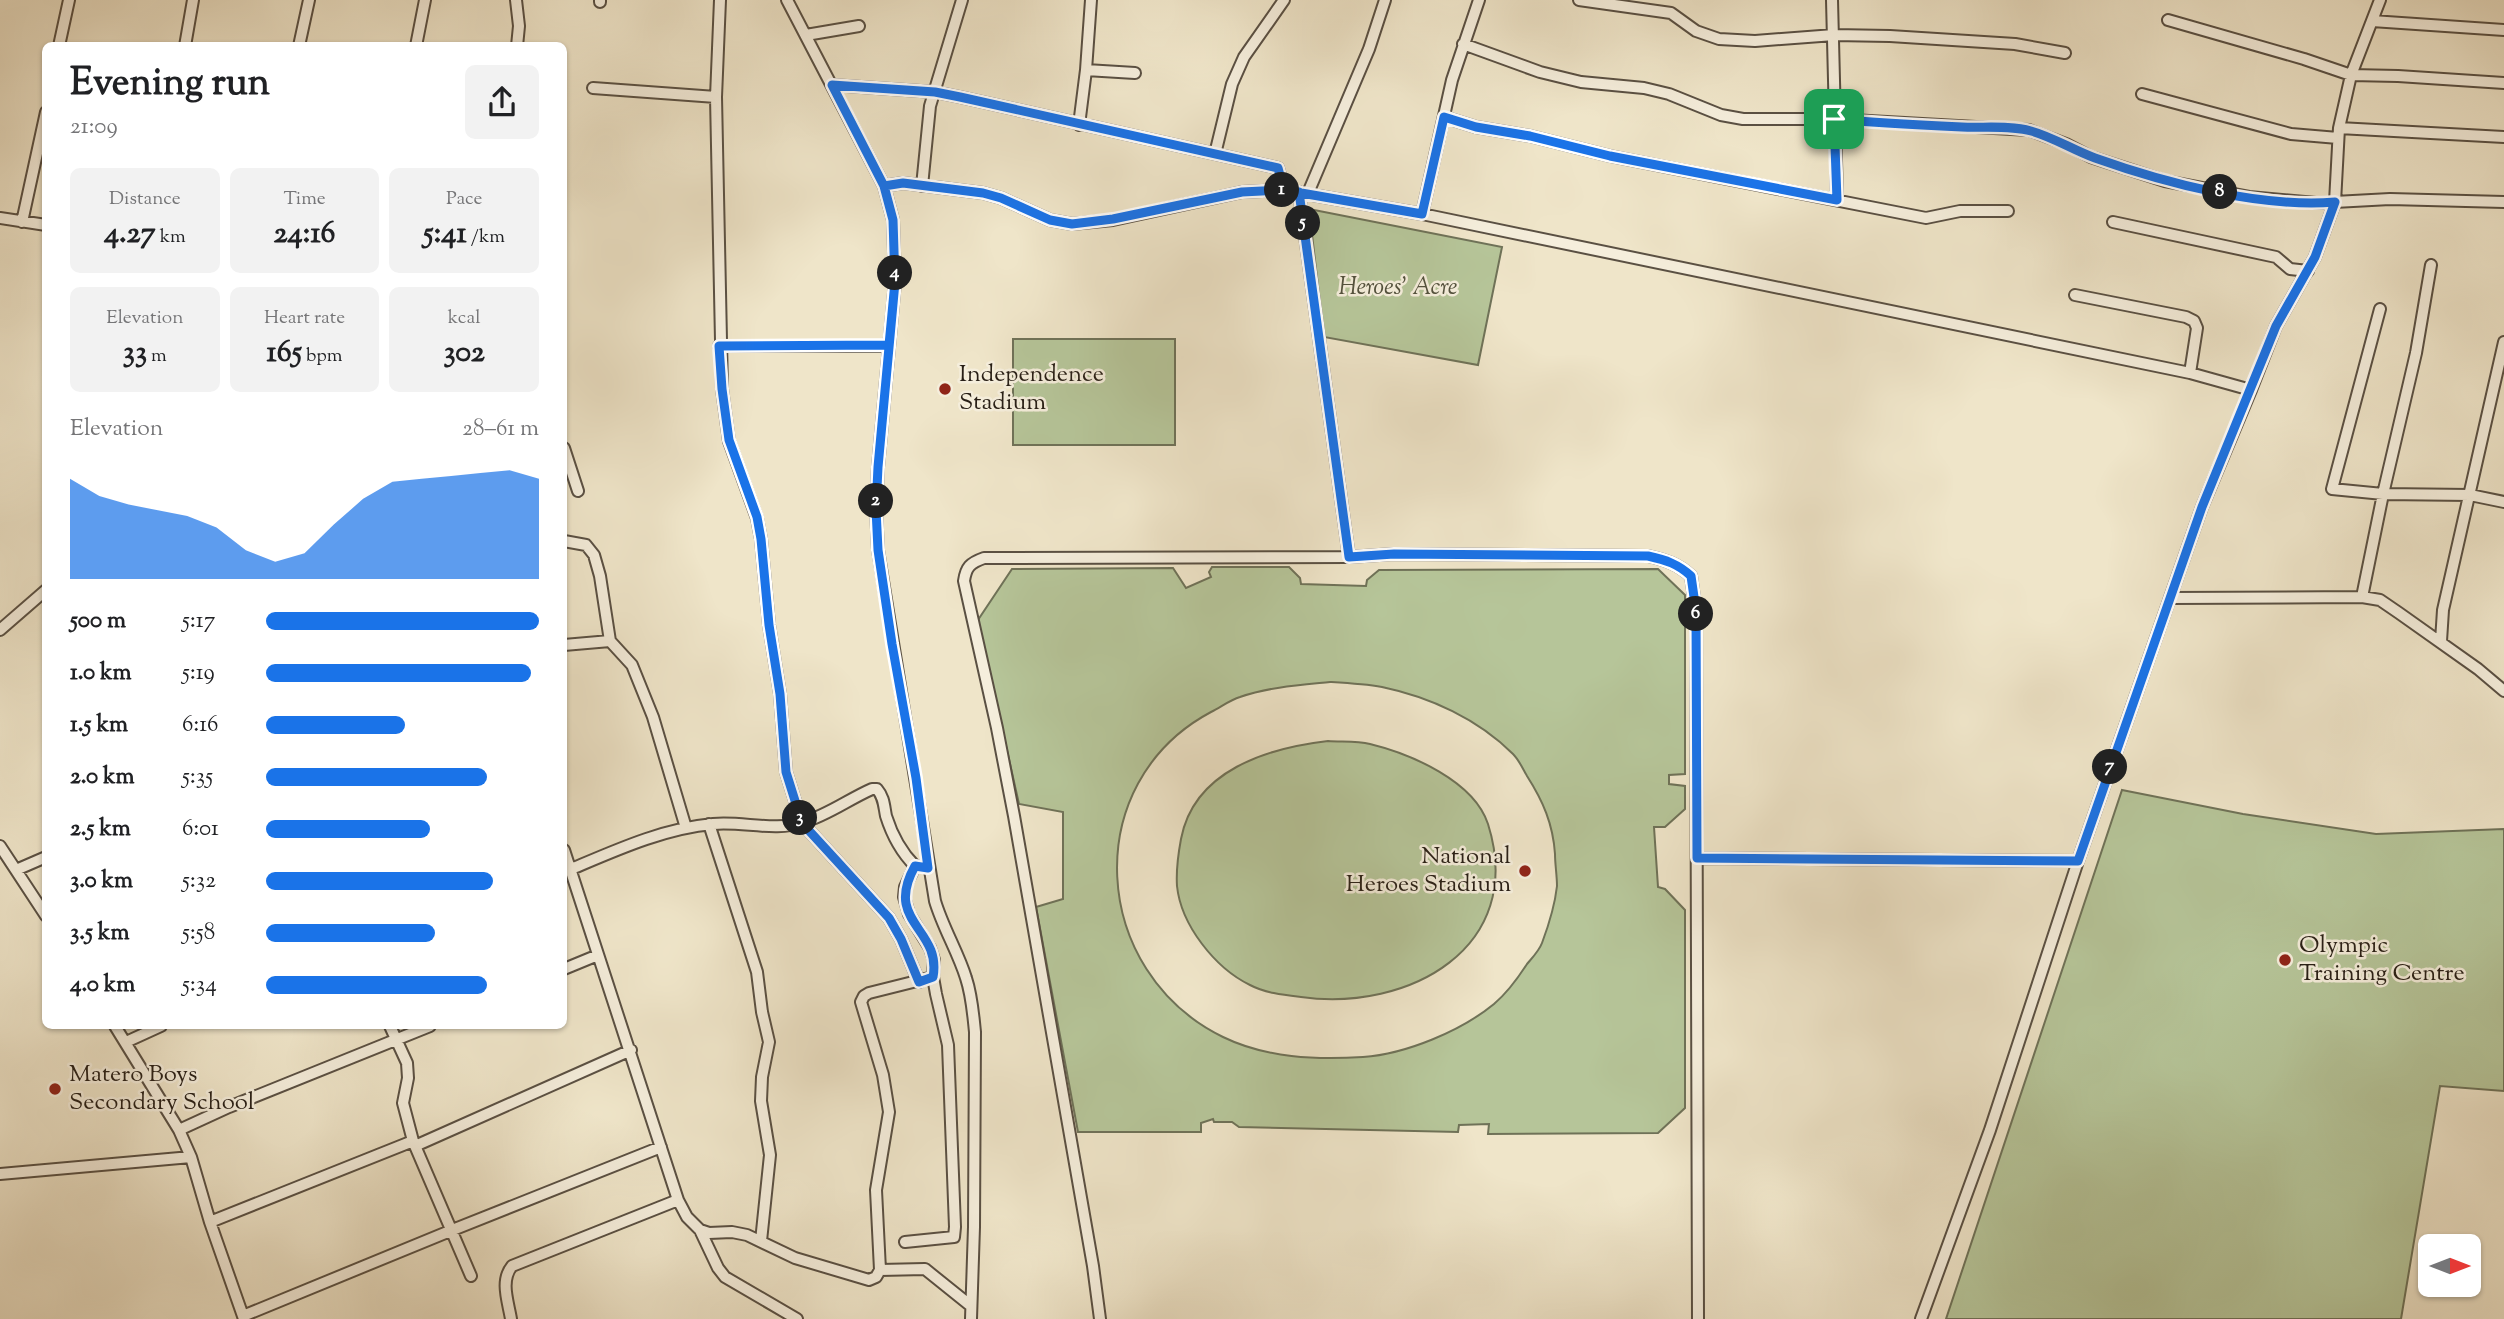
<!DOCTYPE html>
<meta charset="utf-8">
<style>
:root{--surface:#fff;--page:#f2f2f2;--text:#202124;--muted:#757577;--accent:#1a73e8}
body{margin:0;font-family:"Sorts Mill Goudy",serif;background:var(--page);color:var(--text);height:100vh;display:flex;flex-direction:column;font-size:26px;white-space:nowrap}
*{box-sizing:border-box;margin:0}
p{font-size:23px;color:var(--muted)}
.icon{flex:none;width:38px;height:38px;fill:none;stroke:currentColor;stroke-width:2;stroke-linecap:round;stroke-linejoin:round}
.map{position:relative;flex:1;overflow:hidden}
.side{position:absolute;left:42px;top:42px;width:525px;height:987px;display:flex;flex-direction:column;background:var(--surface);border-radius:10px;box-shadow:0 2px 5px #0004}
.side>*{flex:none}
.needle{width:46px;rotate:90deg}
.tools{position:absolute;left:2418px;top:1234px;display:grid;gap:14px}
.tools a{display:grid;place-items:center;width:63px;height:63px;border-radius:10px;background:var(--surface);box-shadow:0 2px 5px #0004;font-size:35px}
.pin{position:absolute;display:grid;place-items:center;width:60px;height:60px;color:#fff;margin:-30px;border-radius:14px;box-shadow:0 4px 10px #0006}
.km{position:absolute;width:35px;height:35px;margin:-18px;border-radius:50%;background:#222;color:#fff;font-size:19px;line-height:35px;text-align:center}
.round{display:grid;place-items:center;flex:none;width:74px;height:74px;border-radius:10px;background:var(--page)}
.head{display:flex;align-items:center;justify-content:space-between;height:119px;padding:0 28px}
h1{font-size:38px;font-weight:700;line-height:52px}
.metrics{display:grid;grid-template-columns:repeat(3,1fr);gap:10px;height:119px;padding:7px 28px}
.metrics div{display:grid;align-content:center;border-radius:10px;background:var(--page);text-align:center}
.metrics b{font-size:30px;font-weight:700}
.metrics small{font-size:19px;font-weight:400}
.metrics p{font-size:19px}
.chart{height:196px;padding:14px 28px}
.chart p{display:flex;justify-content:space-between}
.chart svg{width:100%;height:126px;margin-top:7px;fill:var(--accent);opacity:.7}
ul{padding:0 28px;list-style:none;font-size:23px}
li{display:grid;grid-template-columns:112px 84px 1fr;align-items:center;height:52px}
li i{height:18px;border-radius:9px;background:var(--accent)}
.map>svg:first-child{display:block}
.green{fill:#b6c599;stroke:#6f7258;stroke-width:2;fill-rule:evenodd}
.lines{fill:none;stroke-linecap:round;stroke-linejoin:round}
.minor-casing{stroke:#5a5043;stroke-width:14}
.minor{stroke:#f5eedc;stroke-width:10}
.route-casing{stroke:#fff;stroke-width:14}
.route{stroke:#1a73e8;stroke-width:9}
.poi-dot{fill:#8f2418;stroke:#f5eedc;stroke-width:2.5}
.labels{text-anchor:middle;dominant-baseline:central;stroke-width:5;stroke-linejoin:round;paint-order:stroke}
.park-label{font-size:24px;font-style:italic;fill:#53513d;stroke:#f5eedc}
.poi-label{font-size:24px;fill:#281f16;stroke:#f5eedc;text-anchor:start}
</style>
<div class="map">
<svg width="2504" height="1319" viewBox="0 0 2504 1319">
<rect width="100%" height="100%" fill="#efe5c9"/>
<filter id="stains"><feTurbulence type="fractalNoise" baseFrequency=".00286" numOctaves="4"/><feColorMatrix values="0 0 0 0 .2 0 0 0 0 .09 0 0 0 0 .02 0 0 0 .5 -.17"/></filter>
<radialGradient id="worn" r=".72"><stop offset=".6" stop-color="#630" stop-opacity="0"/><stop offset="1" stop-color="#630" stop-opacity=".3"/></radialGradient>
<path class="green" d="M1309 209 1502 247 1478 365 1324 337Z
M1013 339H1175V445H1013Z
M1212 567H1289L1300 578 1301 584 1366 586 1367 580 1379 570 1658 569 1685 595V774L1669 775V784L1685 786V809L1665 827H1654L1658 887 1665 889 1685 910V1108L1658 1133 1488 1134 1489 1124 1459 1125 1458 1132 1239 1127 1232 1122H1214L1213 1119 1201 1123V1132H1078L1036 907 1063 899V812L1019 804 978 620 1012 569 1173 568 1186 588 1211 577 1209 572ZM1330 682C1347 683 1365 684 1382 687 1430 697 1478 719 1513 754 1519 760 1523 769 1527 776 1543 801 1553 824 1555 854 1555 864 1557 876 1557 886 1555 904 1548 927 1542 943 1539 951 1532 958 1527 964 1518 978 1507 993 1494 1004 1461 1031 1406 1054 1363 1057 1316 1060 1266 1058 1223 1037 1090 972 1078 783 1211 712 1221 707 1230 700 1240 697 1269 687 1300 685 1330 682Z
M1328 741C1342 742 1357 741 1370 744 1411 754 1474 781 1488 824 1527 948 1408 1012 1301 997 1284 995 1265 993 1250 985 1215 968 1181 925 1177 886 1176 870 1178 855 1181 839 1194 770 1268 748 1328 741Z
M2122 790 2243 814 2376 834 2504 829V1091L2440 1086 2401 1319H1946Z"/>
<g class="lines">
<g class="minor-casing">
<path id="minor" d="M516 0 519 26 517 46
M720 0 716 97 722 389 729 441 757 518 761 539 769 625 780 694 786 772 802 823 889 918 901 939 919 982
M787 0 884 186 893 220 895 282 878 467 876 509 878 550 935 901C943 928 958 952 966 978 972 996 973 1013 975 1032L974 1227 971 1319
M1579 0 1671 13 1696 31 1719 39 1755 41 1834 35 1890 36 2015 44 2065 53
M1832 0 1837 200
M600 2V0
M2168 20 2304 59 2351 75 2398 76 2504 83
M2372 21 2504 30
M806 35 859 26
M1463 44 1540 72 1581 82 1644 88 1669 94 1721 115 1743 119H1834L2029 130 2066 144 2091 157 2165 181 2249 197 2316 203 2390 199 2504 202
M59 46 69 0
M185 46 193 0
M299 46 309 0
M416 46 425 0
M1086 70 1135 73
M832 85 935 92 960 97 1278 168 1284 190
M593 88 716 97
M2142 94 2291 134 2338 138
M1444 117 1476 127 1530 136 1610 156 1926 218 1960 211H2008
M1079 125 1086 70 1091 0
M2339 128 2504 137
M1215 154 1232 84 1244 57 1284 0
M884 186 903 183 983 193 1001 198 1050 220 1072 224 1113 220 1242 192 1284 190 1422 214 2190 373 2251 390 2202 507 2170 598 2078 861 1990 1130 1921 1319
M922 186 930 106 962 0
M1299 192 1349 557
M1308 193 1369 49 1385 0
M1422 214 1452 80 1479 0
M0 218 46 225
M22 222 46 112
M2113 222 2276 257 2290 269 2308 271
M2075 295 2186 317 2194 321 2197 328 2190 373
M2380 309 2332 489 2383 494 2470 495 2504 502
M719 346H889
M2251 390 2276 326 2315 257 2335 202 2339 128 2351 75 2380 0
M564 448 578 491
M564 541 586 545 594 555 600 576 610 641 632 665 653 717 686 828
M2362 597 2383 494 2416 353 2431 265
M2170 598 2362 597 2380 600 2399 613 2478 669 2504 691
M0 630 46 590
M2441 641 2443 610 2504 342
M564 645 610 641
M709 824 757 972 762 1012 769 1042 762 1077 761 1101 770 1155 761 1241
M0 846 46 916
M564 850 678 1200 687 1217 700 1230 709 1233 732 1232 747 1235 795 1258 869 1280 876 1277 880 1270 876 1190 889 1112 883 1075 861 1002 864 996 869 993 933 977
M1697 858 2078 861
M16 870 46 857
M569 870C614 851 664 828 713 824 743 821 775 832 804 822 828 815 849 799 872 789H877C884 797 884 806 886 816 892 835 901 852 915 866L922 867
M564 969 598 955
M115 1026 179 1130 191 1157 210 1222 244 1319
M390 1026 407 1063 408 1078 403 1103 413 1141 471 1276
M126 1042 161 1026
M179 1130 229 1107 430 1026
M415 1146 631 1050
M0 1174 191 1157
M210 1222 413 1141
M700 1230 718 1268 725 1277 797 1319
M905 1242 954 1237 955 1227 948 1045 936 994 933 977 934 960 930 948 909 914 904 897 905 887 915 866
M880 1270 925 1269 971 1306
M243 1316 450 1231 661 1147
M511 1319C508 1301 500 1281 512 1266L678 1200
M1100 1319 1093 1266 1014 816 997 728 964 581C966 567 970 563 984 558L1349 557 1394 554 1648 556C1666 560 1678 564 1691 576L1696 611 1698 1319"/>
</g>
<use href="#minor" class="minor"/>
</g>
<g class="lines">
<g class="route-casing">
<path id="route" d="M1834 119 1837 200 1610 156 1530 136 1476 127 1444 117 1422 214 1284 190 1242 192 1113 219 1072 224 1050 220 1001 198 983 193 903 183 884 186 893 220 895 282 878 467 876 509 878 550 892 644 916 778 928 868 915 866C883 923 942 928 933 977L919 982 901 939 889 918 802 823 786 772 780 694 769 625 761 539 757 517 729 440 722 389 719 346 889 345 895 282 893 220 884 186 832 85 935 92 960 97 1278 168 1284 190 1299 192 1349 557 1394 554 1648 556C1666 560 1678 564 1691 576L1696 611 1697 858 2078 861 2202 507 2276 326 2315 257 2335 202C2260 208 2165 183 2095 158 2073 150 2053 137 2031 131 2010 125 1984 128 1962 127 1919 125 1876 123 1834 119"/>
</g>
<use href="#route" class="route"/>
</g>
<g class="poi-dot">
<circle cx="945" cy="389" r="7"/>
<circle cx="1525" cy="871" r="7"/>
<circle cx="2285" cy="960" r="7"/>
<circle cx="55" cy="1089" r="7"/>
</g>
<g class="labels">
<g class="park-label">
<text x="1398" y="288">Heroes' Acre</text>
</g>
<g class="poi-label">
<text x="959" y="375">Independence<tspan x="959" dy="28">Stadium</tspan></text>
<text x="1511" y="857" text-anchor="end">National<tspan x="1511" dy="28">Heroes Stadium</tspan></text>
<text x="2299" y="946">Olympic<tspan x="2299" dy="28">Training Centre</tspan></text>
<text x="69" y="1075">Matero Boys<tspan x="69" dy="28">Secondary School</tspan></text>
</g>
</g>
<rect width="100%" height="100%" filter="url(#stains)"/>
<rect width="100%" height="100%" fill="url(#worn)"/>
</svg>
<div class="tools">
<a><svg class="needle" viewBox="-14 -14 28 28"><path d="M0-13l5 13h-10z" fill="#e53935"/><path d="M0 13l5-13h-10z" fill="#757577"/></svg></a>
</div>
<div class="pin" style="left:1834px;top:119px;background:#1e9e55"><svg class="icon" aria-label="arrive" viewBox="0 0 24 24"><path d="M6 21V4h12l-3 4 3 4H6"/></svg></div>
<b class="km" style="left:1282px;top:190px">1</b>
<b class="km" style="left:876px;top:501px">2</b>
<b class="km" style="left:800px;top:818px">3</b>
<b class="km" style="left:895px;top:273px">4</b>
<b class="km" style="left:1303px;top:223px">5</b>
<b class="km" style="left:1696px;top:614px">6</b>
<b class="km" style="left:2110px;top:767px">7</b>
<b class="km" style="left:2220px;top:192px">8</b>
<section class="side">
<div class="head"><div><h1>Evening run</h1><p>21:09</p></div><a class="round"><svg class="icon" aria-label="share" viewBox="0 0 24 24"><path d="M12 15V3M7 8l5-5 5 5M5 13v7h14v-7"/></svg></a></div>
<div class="metrics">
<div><p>Distance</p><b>4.27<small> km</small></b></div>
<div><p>Time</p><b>24:16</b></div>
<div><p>Pace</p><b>5:41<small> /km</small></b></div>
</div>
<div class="metrics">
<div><p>Elevation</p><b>33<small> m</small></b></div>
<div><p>Heart rate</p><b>165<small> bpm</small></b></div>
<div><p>kcal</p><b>302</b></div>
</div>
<div class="chart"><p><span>Elevation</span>28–61 m</p>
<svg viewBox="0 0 160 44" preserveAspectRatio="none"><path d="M0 44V9L10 15L20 18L30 20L40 22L50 26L60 34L70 38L80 35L90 25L100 16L110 10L120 9L130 8L140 7L150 6L160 9V44z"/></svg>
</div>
<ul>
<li><b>500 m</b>5:17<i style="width:100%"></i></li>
<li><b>1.0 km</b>5:19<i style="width:97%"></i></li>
<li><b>1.5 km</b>6:16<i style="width:51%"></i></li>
<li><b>2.0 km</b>5:35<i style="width:81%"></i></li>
<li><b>2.5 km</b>6:01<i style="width:60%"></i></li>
<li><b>3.0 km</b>5:32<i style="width:83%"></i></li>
<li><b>3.5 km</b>5:58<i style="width:62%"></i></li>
<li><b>4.0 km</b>5:34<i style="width:81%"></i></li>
</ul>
</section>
</div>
